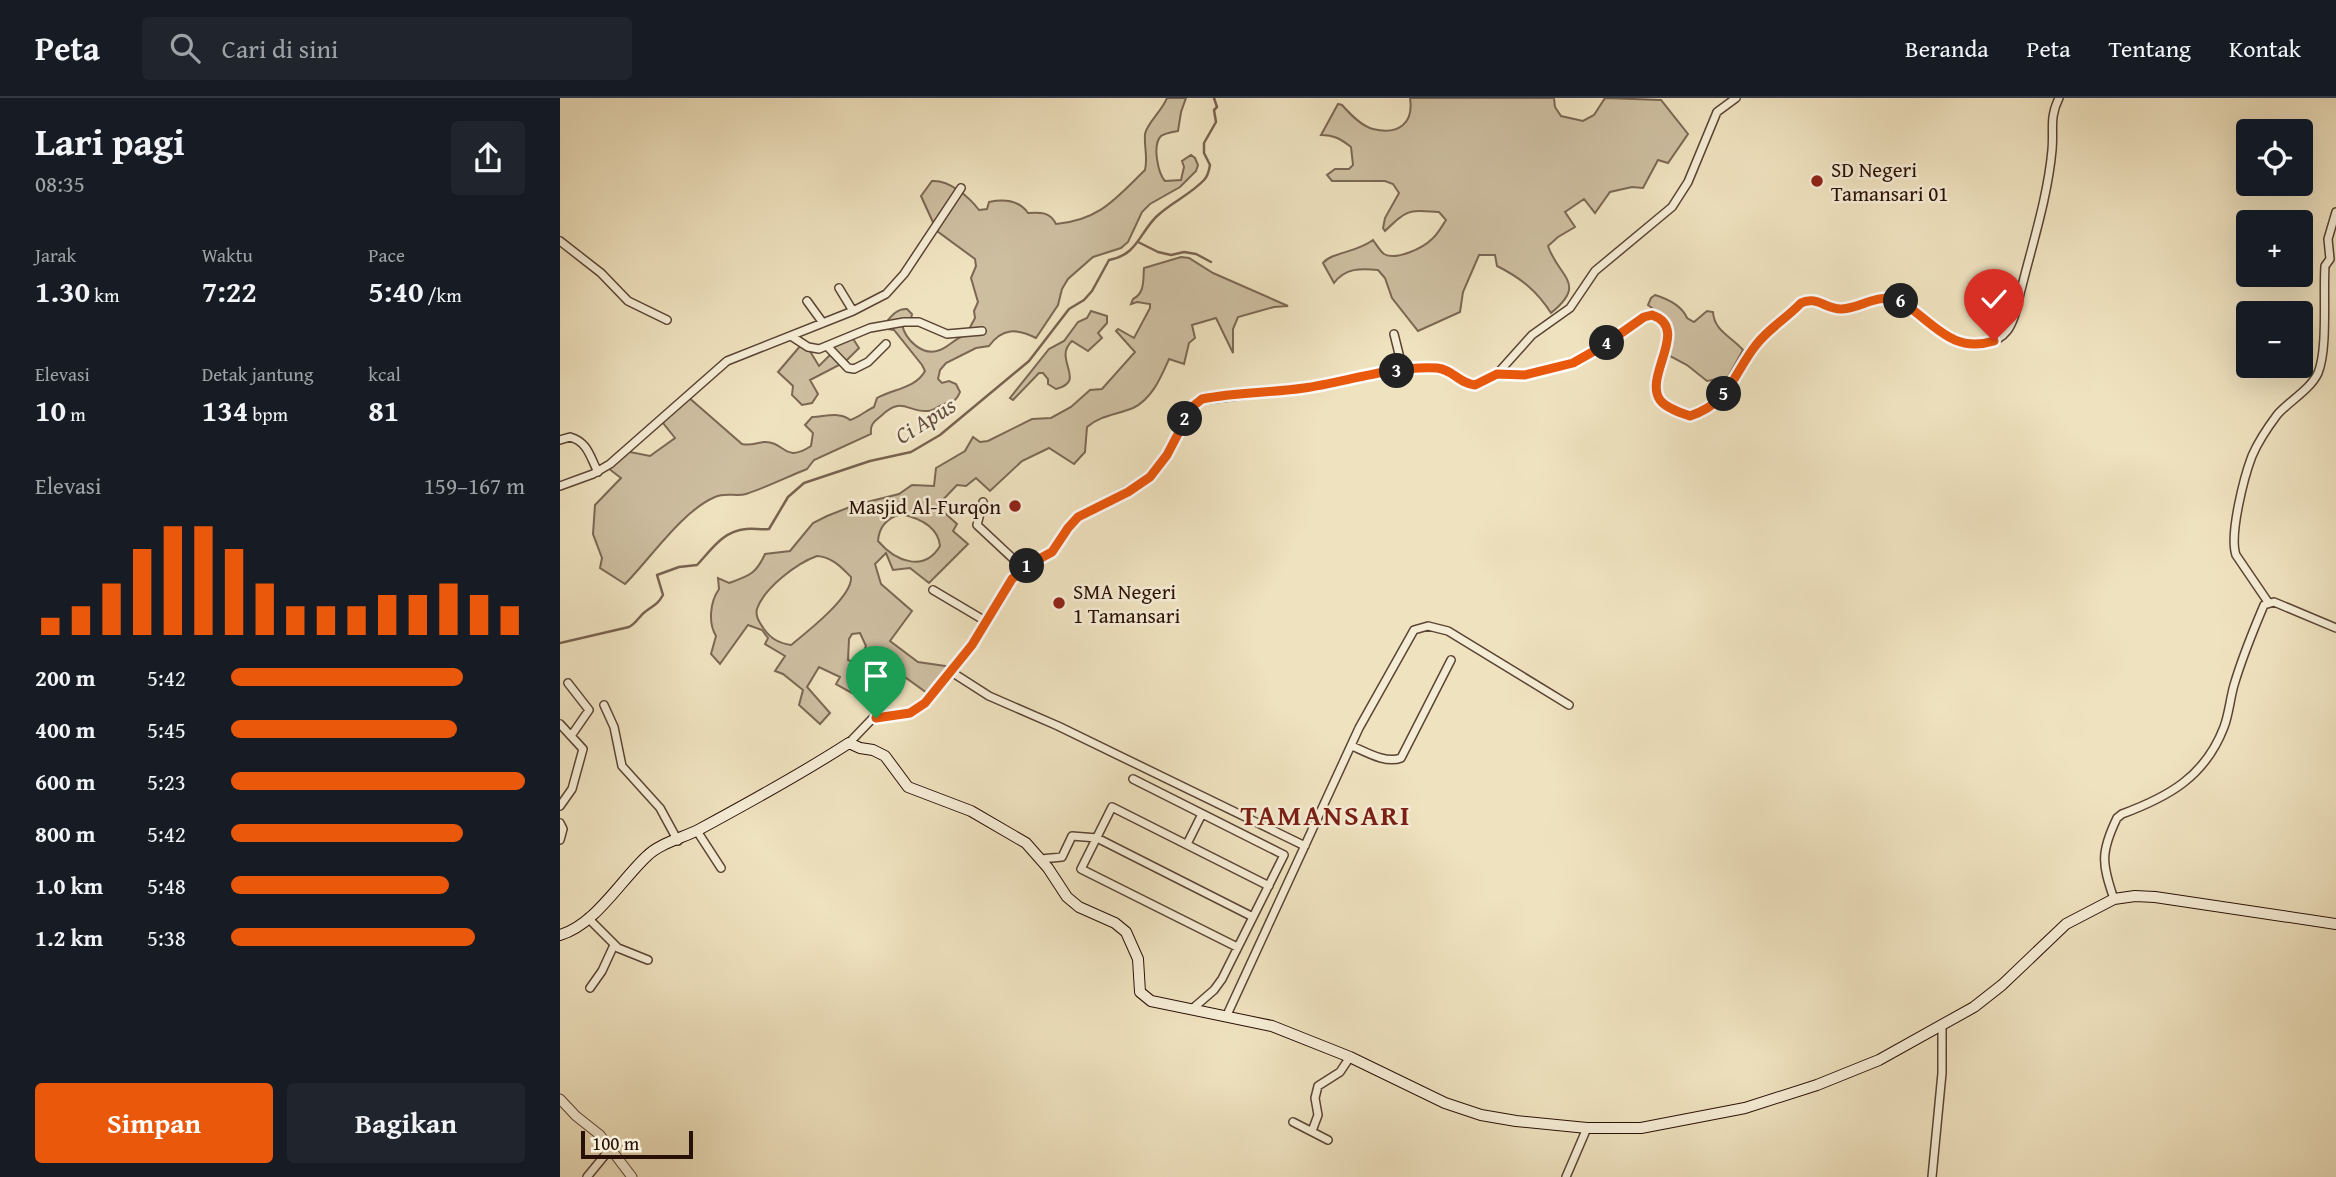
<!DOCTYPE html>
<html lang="id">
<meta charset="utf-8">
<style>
:root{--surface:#171b24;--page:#20242c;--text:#f1f3f6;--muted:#9ea1a6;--line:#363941;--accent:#ea580c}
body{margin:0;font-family:"Gentium Book Plus",serif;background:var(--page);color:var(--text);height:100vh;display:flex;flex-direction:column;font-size:26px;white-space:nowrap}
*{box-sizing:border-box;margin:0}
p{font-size:23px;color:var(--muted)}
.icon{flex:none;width:38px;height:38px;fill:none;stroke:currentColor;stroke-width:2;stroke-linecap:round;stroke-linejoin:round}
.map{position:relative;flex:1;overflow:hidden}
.side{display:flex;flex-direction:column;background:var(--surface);width:560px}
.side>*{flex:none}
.fabs{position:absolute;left:1676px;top:21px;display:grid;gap:14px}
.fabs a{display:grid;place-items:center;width:77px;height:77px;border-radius:7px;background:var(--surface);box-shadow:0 7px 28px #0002;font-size:35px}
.scale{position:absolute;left:21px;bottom:18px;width:112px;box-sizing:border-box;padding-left:7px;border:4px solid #291006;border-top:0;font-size:19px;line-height:24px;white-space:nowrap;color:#291006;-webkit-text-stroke:5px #f5ecd5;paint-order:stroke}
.pin{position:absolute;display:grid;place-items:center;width:60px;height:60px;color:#fff;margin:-72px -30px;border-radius:50% 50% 50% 0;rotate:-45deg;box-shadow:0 0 7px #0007}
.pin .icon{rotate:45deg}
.km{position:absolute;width:35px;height:35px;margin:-18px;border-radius:50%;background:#222;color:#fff;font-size:19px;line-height:35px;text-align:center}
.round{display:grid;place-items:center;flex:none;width:74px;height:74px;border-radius:7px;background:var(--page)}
.headline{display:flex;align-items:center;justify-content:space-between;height:119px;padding:0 35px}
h1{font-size:38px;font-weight:700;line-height:52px}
.stats{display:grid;grid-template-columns:repeat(3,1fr);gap:10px;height:119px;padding:7px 35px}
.stats div{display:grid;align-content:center}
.stats b{font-size:30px;font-weight:700}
.stats small{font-size:19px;font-weight:400}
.stats p{font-size:19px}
.chart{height:196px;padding:14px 35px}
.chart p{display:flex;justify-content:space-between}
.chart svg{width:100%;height:126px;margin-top:7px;stroke:var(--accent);stroke-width:6}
.cta{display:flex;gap:14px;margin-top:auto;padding:14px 35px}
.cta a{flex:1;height:80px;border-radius:7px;background:var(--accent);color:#fff;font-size:28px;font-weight:700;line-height:80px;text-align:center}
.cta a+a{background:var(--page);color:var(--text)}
ul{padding:0 35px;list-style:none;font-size:23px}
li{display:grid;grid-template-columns:112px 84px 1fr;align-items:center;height:52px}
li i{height:18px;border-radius:9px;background:var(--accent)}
header{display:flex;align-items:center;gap:42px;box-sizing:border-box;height:98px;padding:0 35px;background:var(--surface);border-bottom:2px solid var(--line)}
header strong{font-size:33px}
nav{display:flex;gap:38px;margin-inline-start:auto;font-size:24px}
.search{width:490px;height:63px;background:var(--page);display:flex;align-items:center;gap:18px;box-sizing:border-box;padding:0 24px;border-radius:7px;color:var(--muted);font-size:26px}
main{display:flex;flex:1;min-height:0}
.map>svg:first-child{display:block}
.green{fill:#cdbea0;stroke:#7b6753;stroke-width:2;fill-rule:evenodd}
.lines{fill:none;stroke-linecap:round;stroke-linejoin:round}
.stream{stroke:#78634f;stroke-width:2.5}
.minor-casing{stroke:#5a4434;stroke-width:10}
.tertiary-casing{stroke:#5a4434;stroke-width:11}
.secondary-casing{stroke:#291006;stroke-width:12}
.minor{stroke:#f5ecd5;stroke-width:7}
.tertiary{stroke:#f5ecd5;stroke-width:9}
.secondary{stroke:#f5ecd5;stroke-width:10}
.route-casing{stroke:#fff;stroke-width:14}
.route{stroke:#ea580c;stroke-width:9}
.poi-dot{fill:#8f2418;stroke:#f5ecd5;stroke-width:2.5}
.labels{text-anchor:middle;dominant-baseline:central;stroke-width:5;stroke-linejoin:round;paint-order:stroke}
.poi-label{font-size:21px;fill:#291006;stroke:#f5ecd5;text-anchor:start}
.water-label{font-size:23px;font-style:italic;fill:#644f3d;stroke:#f5ecd5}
.district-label{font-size:28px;font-weight:bold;letter-spacing:2px;fill:#7a1f14;stroke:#f5ecd5}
</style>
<header>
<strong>Peta</strong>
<div class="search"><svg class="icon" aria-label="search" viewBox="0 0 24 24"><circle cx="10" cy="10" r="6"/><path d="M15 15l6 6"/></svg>Cari di sini</div>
<nav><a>Beranda</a><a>Peta</a><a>Tentang</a><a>Kontak</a></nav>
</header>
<main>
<section class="side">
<div class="headline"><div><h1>Lari pagi</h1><p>08:35</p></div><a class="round"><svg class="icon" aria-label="share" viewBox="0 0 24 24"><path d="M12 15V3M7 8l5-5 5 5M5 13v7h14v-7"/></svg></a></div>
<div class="stats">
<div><p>Jarak</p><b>1.30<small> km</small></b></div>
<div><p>Waktu</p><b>7:22</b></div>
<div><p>Pace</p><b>5:40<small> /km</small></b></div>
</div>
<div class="stats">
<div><p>Elevasi</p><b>10<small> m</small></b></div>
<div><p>Detak jantung</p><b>134<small> bpm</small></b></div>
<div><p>kcal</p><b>81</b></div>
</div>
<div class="chart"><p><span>Elevasi</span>159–167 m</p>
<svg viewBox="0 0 160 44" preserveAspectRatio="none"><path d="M5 44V38M15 44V34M25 44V26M35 44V14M45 44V6M55 44V6M65 44V14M75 44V26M85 44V34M95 44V34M105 44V34M115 44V30M125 44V30M135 44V26M145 44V30M155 44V34"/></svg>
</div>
<ul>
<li><b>200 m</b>5:42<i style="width:79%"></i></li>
<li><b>400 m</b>5:45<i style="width:77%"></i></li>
<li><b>600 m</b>5:23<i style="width:100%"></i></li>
<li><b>800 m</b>5:42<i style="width:79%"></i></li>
<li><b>1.0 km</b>5:48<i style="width:74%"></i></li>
<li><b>1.2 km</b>5:38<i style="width:83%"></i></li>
</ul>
<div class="cta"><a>Simpan</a><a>Bagikan</a></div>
</section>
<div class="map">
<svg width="1776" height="1079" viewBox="0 0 1776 1079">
<rect width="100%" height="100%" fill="#efe2bf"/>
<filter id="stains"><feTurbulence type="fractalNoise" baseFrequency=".00286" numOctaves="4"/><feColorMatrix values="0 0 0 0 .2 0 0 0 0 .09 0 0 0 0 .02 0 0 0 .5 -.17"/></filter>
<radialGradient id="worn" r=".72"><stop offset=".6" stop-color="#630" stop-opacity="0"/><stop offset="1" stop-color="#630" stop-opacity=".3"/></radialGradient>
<path class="green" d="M607 0H626L621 14 618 33C613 34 605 35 601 38 592 47 598 75 605 83L621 82 624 69 622 63 631 57 635 60 638 67 636 73 620 89 590 106 582 114 568 144 561 150 533 159 508 181 502 191 498 207 476 240C457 230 442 230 429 248L416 250 386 265 380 272 378 281 382 285 389 283 396 286 400 294C396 304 393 303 384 306 378 308 374 313 368 313 348 315 342 297 321 318 314 324 310 326 311 336L254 362 247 371C227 379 207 389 186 396 176 399 166 394 155 399 122 413 90 461 65 486L40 470 42 460 33 436 35 407 61 380 44 367 60 352 90 358 115 340 99 320 127 298 182 346C191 348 196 345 204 344 225 343 224 366 251 348L253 335 245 327 252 319C264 319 280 313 290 322 300 319 305 313 314 309L317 300C333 291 356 290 365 273L362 267 334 232 321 230C329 222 335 210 347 211L352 216 351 221 342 226C345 242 363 259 380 252 390 248 395 240 406 237L415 220 414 213 418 204 411 180 416 168 415 161 377 133 361 98 372 83C390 82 409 99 419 112L427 111 429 104C444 101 459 102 468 115 481 114 490 114 496 126 540 122 556 100 585 72 588 60 584 48 585 36 587 25 602 13 607 0Z
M850 0H994L995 9 1001 18 1023 23 1034 17 1045 0 1101 2 1128 36 1108 65 1098 62 1083 90 1072 89 1050 94 1035 115 1024 101 1005 114 1015 129 998 139 988 148C999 180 1028 185 991 215 977 193 961 180 937 168L935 157H919L903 194 900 214 858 233 832 200 825 180 818 172C801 170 785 170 774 185L763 165C772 154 796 155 813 142 816 146 820 153 824 156 836 163 863 150 872 141 878 136 882 128 886 122L879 114C847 112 848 111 825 133L823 130 825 120 839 95 833 86 825 83H772L767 77 775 71H789L793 67 791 49C781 41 774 37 761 37L778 6 782 7C790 16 801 28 813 31 838 37 854 26 850 0Z
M621 159 629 160 653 175 728 208 714 209 678 219 673 231V255L656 220 632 227 635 240 629 245 624 266 609 261C601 279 592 301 573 310 556 317 541 317 527 329L525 354 514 366 489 350 462 363 430 393 416 380 406 388 397 387 377 408 397 426 393 433 408 446 369 485 350 470 333 472 326 455 315 466 321 486 352 513 330 543 358 564 392 569 367 595 335 572 295 589 292 595 276 586 280 579 259 569 247 589 270 615 260 626 239 607 243 592 223 576 215 573 225 558 205 546 208 540 202 532 188 527 160 566 151 556 156 538C148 525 150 504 159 491L158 480 169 485C189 478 196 476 205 456L230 453 253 425 267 418 295 407 339 396 352 387 374 388 376 370 405 353 413 339 420 344 428 343 472 321 491 320 511 309 530 292 542 291 575 254 556 233 558 231 574 240 590 210V206L577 204 571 206 573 201C585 195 583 182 584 170ZM341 416C359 420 378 428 380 448 364 475 335 463 318 443 319 429 327 420 341 416ZM257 458C272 459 281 469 291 479 293 498 247 534 231 547 219 545 211 541 204 531 200 525 195 519 197 511 204 490 237 465 257 458ZM300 535 306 548 303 555 293 564 288 562 289 541 292 536Z
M1095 197C1108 201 1122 208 1127 220L1134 224 1147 213 1153 214C1154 233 1172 239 1183 252L1168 279 1147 283 1127 267 1108 257 1109 232 1104 219 1088 207 1091 200Z
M531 213 547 218V225L538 235 542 240 528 253 512 243C492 261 528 283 496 291L488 286V281L483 275H479L453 302 450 300 489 251 504 243 518 224 527 220Z
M290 236 299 250 285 264 250 282 258 296 252 305 242 307 232 297 233 288 218 274 241 247 248 250 259 268 270 257 268 245Z"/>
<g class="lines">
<path class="stream" d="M578 144 598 154 611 157 624 154 636 156 651 164
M0 545 69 529C77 525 79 518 86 513 94 507 98 506 103 497L97 477 119 469 137 467C152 451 163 433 186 431 194 430 201 432 209 431L228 399 244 385 310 363 351 354 380 337 469 263 509 211 524 202 532 193 549 162C577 157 579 136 596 119 610 105 630 97 644 82 648 78 649 73 650 67L644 55V45L656 24 654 12 657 9 654 0"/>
<g class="minor-casing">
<path id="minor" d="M0 143 41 175 68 203 107 222
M279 190 293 213
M247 203 263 225
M834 236 843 272
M231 238 248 249 259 251 310 230 344 224H359L387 236 422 233
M267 248 288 270 294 271 308 264 326 246
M937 276C1008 278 1029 255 1084 219L1092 217 1103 224C1126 259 1060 295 1130 318L1140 314 1161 299 1173 285 1196 247 1244 203C1258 201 1267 211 1280 211 1298 212 1316 195 1337 201 1366 211 1384 255 1424 246 1433 244 1441 241 1447 233 1456 221 1458 202 1462 188 1473 144 1488 97 1492 52 1494 31 1489 20 1499 0
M0 342 10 339C28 344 30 359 38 374
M0 388 33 376 50 366 167 263 293 213 326 196 344 176 401 90
M423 404 417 427 463 470
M373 492 427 524
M1708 504 1676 457C1669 437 1684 379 1692 358 1698 344 1708 329 1717 317 1729 303 1750 292 1758 275 1768 251 1763 196 1765 168L1770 161 1768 141 1776 114
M390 573 429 598 498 628 745 748
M8 585 29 612 11 638
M44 607 54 629 62 668 100 710 118 743
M0 626 23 651 12 691 0 708
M289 645 312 621 350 615 365 605 412 547 452 481 468 467 492 454 518 419 586 382 607 357 628 314 637 303 743 290 853 270H878L887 272 909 286 923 285 937 276 972 237 1010 210 1035 173 1112 109 1128 84 1157 14 1176 0
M792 648C806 654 826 666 841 660L891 562
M573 681 724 757 662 881 654 892 631 912
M0 725 3 731 0 742
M137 733 161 770
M627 746 642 716
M481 761 502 759 512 738 537 740 693 819
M1554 801C1542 766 1540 755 1557 720L1562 716C1608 699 1645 679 1664 629 1669 616 1670 601 1674 587 1682 560 1693 533 1704 507L1714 504 1776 530
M28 820 58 850 88 862
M677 849 521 771 552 709 709 788
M30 890 42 873 54 847
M666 919 799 630 854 532 868 528 888 533 1009 607
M733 1024 768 1042
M752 1033 758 1017 755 1000 758 988 780 974 790 959
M27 1079 50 1051
M1006 1079 1027 1030
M1372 1079 1382 975V927"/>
</g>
<g class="tertiary-casing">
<path id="tertiary" d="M0 1001 16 1018 40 1037 72 1079"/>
</g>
<g class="secondary-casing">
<path id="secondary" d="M0 837C35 827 61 782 87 758 100 745 123 740 140 731 190 704 241 676 289 645L300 650 313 652 325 658 348 689 411 713 466 745 488 770 507 799 519 809 555 825 566 834 578 861 580 894 591 903 712 928 790 959 885 1005 921 1017 956 1023 1027 1030H1081L1185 1010 1257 987 1319 962 1414 909 1442 887 1506 826 1554 801 1575 798 1595 799 1776 826"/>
</g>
<use href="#minor" class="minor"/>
<use href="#tertiary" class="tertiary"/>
<use href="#secondary" class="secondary"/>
</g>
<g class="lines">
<g class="route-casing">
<path id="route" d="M316 620 350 615 365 605 412 547 452 481 468 467 492 454 508 430 518 419 568 394 590 379 607 357 632 309 642 301C676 294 710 295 744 290 785 284 836 267 877 270 892 271 900 286 915 287L937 276 965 277 1013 265 1043 248 1084 219 1092 217C1131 230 1083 278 1100 302 1106 310 1121 315 1130 318 1170 305 1173 276 1196 247 1208 231 1227 220 1241 205 1257 197 1266 212 1282 211 1300 210 1315 197 1335 201 1342 202 1347 208 1353 212 1380 233 1397 254 1434 243"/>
</g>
<use href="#route" class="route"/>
</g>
<g class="poi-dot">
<circle cx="1257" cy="83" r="7"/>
<circle cx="455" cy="408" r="7"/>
<circle cx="499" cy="505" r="7"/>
</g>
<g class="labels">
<g class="poi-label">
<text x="1271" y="71">SD Negeri<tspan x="1271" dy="24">Tamansari 01</tspan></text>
<text x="441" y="408" text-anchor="end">Masjid Al-Furqon</text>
<text x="513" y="493">SMA Negeri<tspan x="513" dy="24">1 Tamansari</tspan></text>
</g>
<g class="water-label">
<text transform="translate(365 322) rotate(-32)">Ci Apus</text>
</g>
<g class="district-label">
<text x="766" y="716">TAMANSARI</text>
</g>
</g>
<rect width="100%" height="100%" filter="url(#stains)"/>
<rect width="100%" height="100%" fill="url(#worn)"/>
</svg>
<div class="fabs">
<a><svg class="icon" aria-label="locate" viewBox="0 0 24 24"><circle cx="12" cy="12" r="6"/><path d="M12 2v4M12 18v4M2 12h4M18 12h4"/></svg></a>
<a>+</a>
<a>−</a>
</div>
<div class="scale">100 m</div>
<div class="pin" style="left:316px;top:620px;background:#1e9e55"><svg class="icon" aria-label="arrive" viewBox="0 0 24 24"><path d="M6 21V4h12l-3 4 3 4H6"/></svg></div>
<div class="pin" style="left:1434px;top:243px;background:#d93025"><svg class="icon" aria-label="check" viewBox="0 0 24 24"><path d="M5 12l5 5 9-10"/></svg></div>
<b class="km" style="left:467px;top:468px">1</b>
<b class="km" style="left:625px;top:321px">2</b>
<b class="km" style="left:837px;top:273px">3</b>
<b class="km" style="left:1047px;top:245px">4</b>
<b class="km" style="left:1164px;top:296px">5</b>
<b class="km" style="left:1341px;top:203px">6</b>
</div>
</main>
